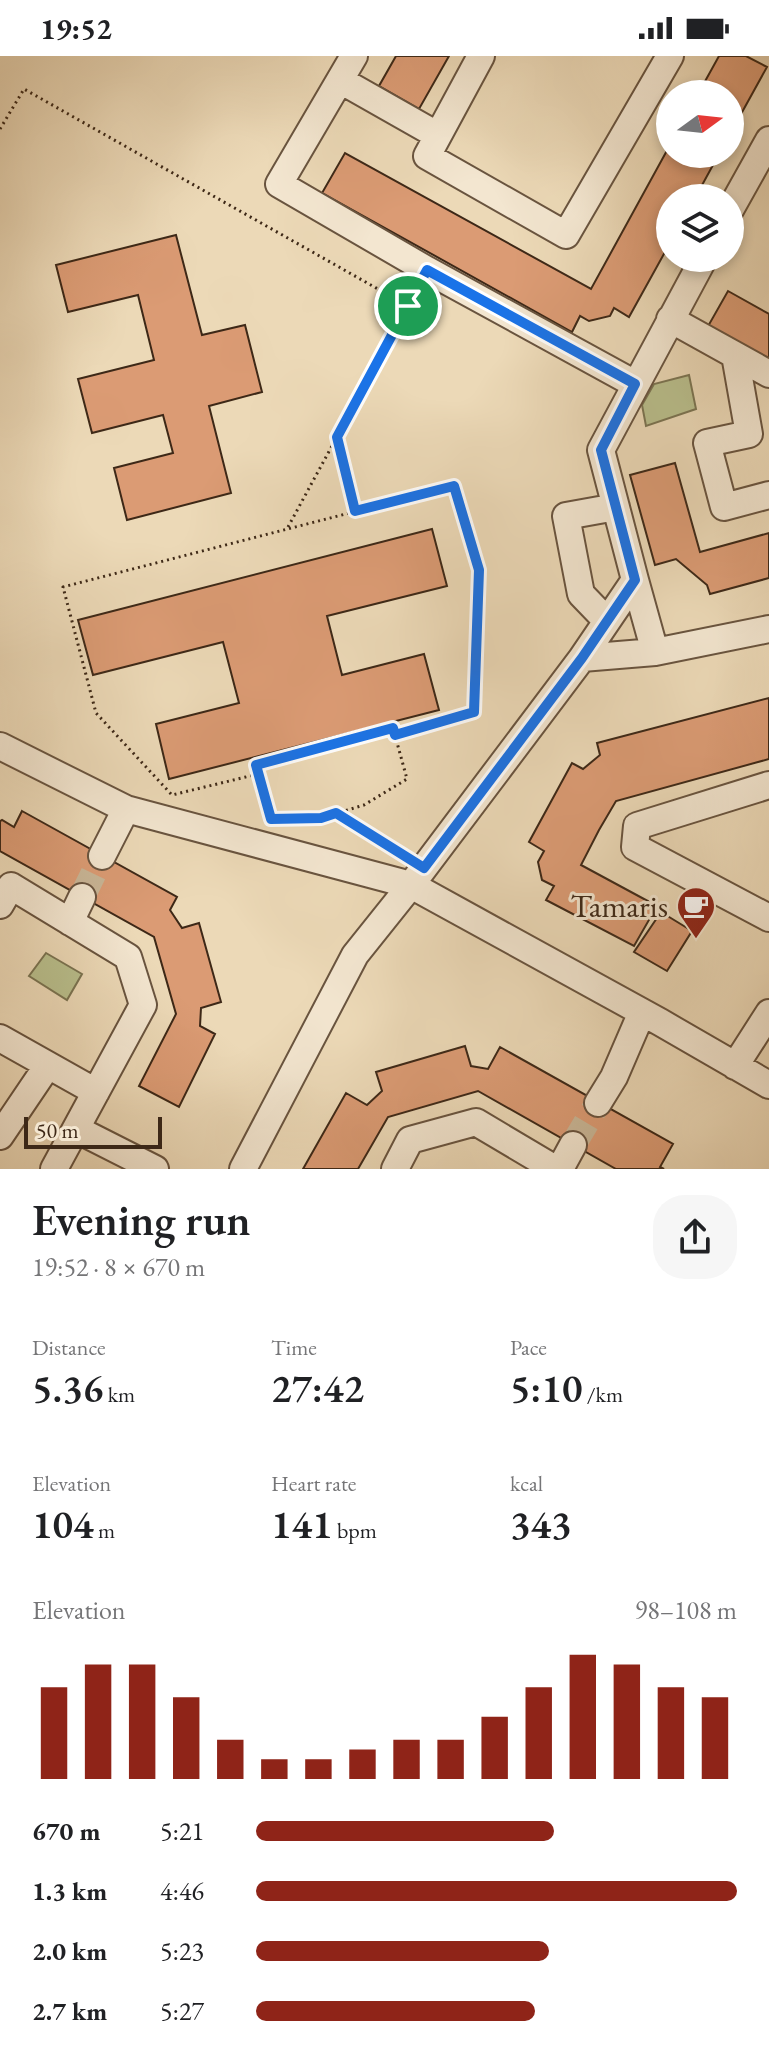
<!DOCTYPE html>
<meta charset="utf-8">
<style>
:root{--surface:#fff;--page:#f6f6f6;--text:#202124;--muted:#757577;--accent:#8f2418}
body{margin:0;font-family:"EB Garamond",serif;background:var(--page);color:var(--text);height:100vh;display:flex;flex-direction:column;font-size:30px;white-space:nowrap}
*{box-sizing:border-box;margin:0}
p{font-size:26px;color:var(--muted)}
.icon{flex:none;width:44px;height:44px;fill:none;stroke:currentColor;stroke-width:2;stroke-linecap:round;stroke-linejoin:round}
.map{position:relative;height:1113px;overflow:hidden}
.drawer{display:flex;flex-direction:column;background:var(--surface);flex:1}
.drawer>*{flex:none}
.needle{width:52px;rotate:75deg}
.tools{position:absolute;left:656px;top:24px;display:grid;gap:16px}
.tools a{display:grid;place-items:center;width:88px;height:88px;border-radius:50%;background:var(--surface);box-shadow:0 4px 12px #0003;font-size:40px}
.scale{position:absolute;left:24px;bottom:20px;width:138px;box-sizing:border-box;padding-left:8px;border:4px solid #3d2817;border-top:0;font-size:22px;line-height:28px;white-space:nowrap;color:#3d2817;-webkit-text-stroke:6px #f3e6d0;paint-order:stroke}
.pin{position:absolute;display:grid;place-items:center;width:68px;height:68px;color:#fff;margin:-34px;border:4px solid #fff;border-radius:50%;box-shadow:0 2px 8px #0007}
.round{display:grid;place-items:center;flex:none;width:84px;height:84px;border-radius:32px;background:var(--page)}
.summary{display:flex;align-items:center;justify-content:space-between;height:136px;padding:0 32px}
h1{font-size:44px;font-weight:600;line-height:60px}
.stats{display:grid;grid-template-columns:repeat(3,1fr);gap:12px;height:136px;padding:8px 32px}
.stats div{display:grid;align-content:center}
.stats b{font-size:40px;font-weight:600}
.stats small{font-size:22px;font-weight:400}
.stats p{font-size:22px}
.chart{height:224px;padding:16px 32px}
.chart p{display:flex;justify-content:space-between}
.chart svg{width:100%;height:144px;margin-top:8px;stroke:var(--accent);stroke-width:6}
ul{padding:0 32px;list-style:none;font-size:26px}
li{display:grid;grid-template-columns:128px 96px 1fr;align-items:center;height:60px}
li i{height:20px;border-radius:10px;background:var(--accent)}
.status{display:flex;justify-content:space-between;align-items:center;height:56px;padding:0 40px;background:var(--surface);direction:ltr}
.status svg{height:22px;fill:currentColor}
.map>svg:first-child{display:block}
.green{fill:#b9bf8d;stroke:#7b7452;stroke-width:2}
.building{fill:#db9b74;stroke:#3d2817;stroke-width:2}
.lines{fill:none;stroke-linecap:round;stroke-linejoin:round}
.minor-tunnel{stroke:#c9b697;stroke-width:26;stroke-dasharray:26 13;stroke-linecap:butt}
.minor-casing{stroke:#69543f;stroke-width:30}
.path{stroke:#3d2817;stroke-width:3;stroke-dasharray:2 4;stroke-linecap:butt}
.minor{stroke:#f3e6d0;stroke-width:26}
.route-casing{stroke:#fff;stroke-width:16}
.route{stroke:#1a73e8;stroke-width:10}
.labels{text-anchor:middle;dominant-baseline:central;stroke-width:6;stroke-linejoin:round;paint-order:stroke}
.poi-label{font-size:32px;fill:#3d2817;stroke:#f3e6d0;text-anchor:end}
</style>
<div class="status"><b>19:52</b><svg viewBox="0 0 49 12"><path d="M0 12V9h3v3zM5 12V6h3v6zM10 12V3h3v9zM15 12V0h3v12zM26 1h20v11H26zM47 4h2v5h-2z"/></svg></div>
<div class="map">
<svg width="769" height="1113" viewBox="0 0 769 1113">
<rect width="100%" height="100%" fill="#ecd9b7"/>
<filter id="stains"><feTurbulence type="fractalNoise" baseFrequency=".0025" numOctaves="4"/><feColorMatrix values="0 0 0 0 .2 0 0 0 0 .09 0 0 0 0 .02 0 0 0 .5 -.17"/></filter>
<radialGradient id="worn" r=".72"><stop offset=".6" stop-color="#630" stop-opacity="0"/><stop offset="1" stop-color="#630" stop-opacity=".3"/></radialGradient>
<path class="green" d="M689 319 696 353 646 370 642 349 654 328Z
M46 897 82 918 67 944 29 920Z"/>
<path class="building" d="M396 0H449L419 53 379 30Z
M719 0H746L767 11 730 78V38H698Z
M670 89V98H719L695 142H670V187L629 261 614 252 610 260 589 265 580 260 572 276 322 137 345 97 591 233Z
M176 179 202 279 245 269 262 336 209 350 231 437 127 464 114 412 173 397 163 359 92 377 78 323 154 304 138 239 68 256 56 209Z
M728 235 769 258V306L707 272Z
M675 407 700 496 769 477V522L710 538 707 529 676 503 655 509 630 419Z
M432 473 447 530 327 560 342 619 424 598 439 654 169 723 156 668 239 647 223 586 93 619 78 564Z
M769 642V703L616 745 599 774 581 809 657 850 634 890 546 844 554 830 542 824 538 806 544 795 529 786 572 707 583 713 600 699 597 687Z
M22 755 177 841 170 854 182 872 199 867 221 946 201 952 200 970 215 978 179 1051 139 1030 176 958 154 881 0 795V765L2 764 14 771Z
M661 856 692 875 667 915 634 896Z
M465 990 471 1010 488 1013 500 991 673 1088 660 1111 664 1113H616L478 1035 388 1061 358 1113H303L346 1037 367 1049 382 1035 376 1016Z"/>
<g class="lines">
<path class="minor-tunnel" d="M82 841 102 800
M573 1089 598 1047"/>
<g class="minor-casing">
<path id="minor" d="M354 0 279 128 427 214 635 328
M481 0 427 100 566 179 670 0
M340 24 437 79
M730 154 769 84
M704 202 601 394 635 524 582 602 655 596 769 573
M670 263 769 318
M735 299 749 378 707 387 724 451 769 439
M635 524 655 596
M607 565 581 538 566 460 616 451
M582 602 411 829 660 966 769 1029
M0 690 126 753 411 829 355 899 243 1113
M769 729 637 770 635 791 769 862
M102 800 126 753
M0 849 11 830 128 901 143 949 54 1113
M70 866 82 841
M0 982 96 1036
M735 1010 769 957
M598 1047 614 1021 642 956
M76 1073 155 1113
M0 1080 48 1009
M395 1113 410 1084 476 1066 555 1113
M560 1113 573 1089"/>
</g>
<path class="path" d="M0 73 24 33 408 250
M337 381 355 455
M288 471 416 235
M393 672 407 723 364 749 321 762 271 763 256 709Z
M258 718 172 739 96 657 63 531 454 430 479 514 474 656 395 679
M336 757 404 800"/>
<use href="#minor" class="minor"/>
</g>
<g class="lines">
<g class="route-casing">
<path id="route" d="M427 214 635 328 601 394 635 524 582 602 424 812 336 757 321 762 271 763 256 709 393 672 395 679 474 656 479 514 454 430 355 455 337 381Z"/>
</g>
<use href="#route" class="route"/>
</g>
<defs>
<g id="cafe-pin" transform="scale(2)"><path d="M0 17L-7.5 6A9.5 9.5 0 1 1 7.5 6Z" fill="#8f2418" stroke="#f3e6d0"/><path d="M-5.5-4.5H6V0H3Q3 3.5 0 3.5H-2.5Q-5.5 3.5-5.5 0ZM3-3.2v2h1.7v-2ZM-6 4.5H4V6H-6Z" fill="#fff"/></g>
</defs>
<g fill-rule="evenodd">
<use href="#cafe-pin" x="696" y="850"/>
</g>
<g class="labels">
<g class="poi-label">
<text x="668" y="850">Tamaris</text>
</g>
</g>
<rect width="100%" height="100%" filter="url(#stains)"/>
<rect width="100%" height="100%" fill="url(#worn)"/>
</svg>
<div class="tools">
<a><svg class="needle" viewBox="-14 -14 28 28"><path d="M0-13l5 13h-10z" fill="#e53935"/><path d="M0 13l5-13h-10z" fill="#757577"/></svg></a>
<a><svg class="icon" aria-label="layers" viewBox="0 0 24 24"><path d="M12 4l9 5-9 5-9-5zM3 14l9 5 9-5"/></svg></a>
</div>
<div class="scale">50 m</div>
<div class="pin" style="left:408px;top:250px;background:#1e9e55"><svg class="icon" aria-label="arrive" viewBox="0 0 24 24"><path d="M6 21V4h12l-3 4 3 4H6"/></svg></div>
</div>
<section class="drawer">
<div class="summary"><div><h1>Evening run</h1><p>19:52 · 8 × 670 m</p></div><a class="round"><svg class="icon" aria-label="share" viewBox="0 0 24 24"><path d="M12 15V3M7 8l5-5 5 5M5 13v7h14v-7"/></svg></a></div>
<div class="stats">
<div><p>Distance</p><b>5.36<small> km</small></b></div>
<div><p>Time</p><b>27:42</b></div>
<div><p>Pace</p><b>5:10<small> /km</small></b></div>
</div>
<div class="stats">
<div><p>Elevation</p><b>104<small> m</small></b></div>
<div><p>Heart rate</p><b>141<small> bpm</small></b></div>
<div><p>kcal</p><b>343</b></div>
</div>
<div class="chart"><p><span>Elevation</span>98–108 m</p>
<svg viewBox="0 0 160 44" preserveAspectRatio="none"><path d="M5 44V16M15 44V9M25 44V9M35 44V19M45 44V32M55 44V38M65 44V38M75 44V35M85 44V32M95 44V32M105 44V25M115 44V16M125 44V6M135 44V9M145 44V16M155 44V19"/></svg>
</div>
<ul>
<li><b>670 m</b>5:21<i style="width:62%"></i></li>
<li><b>1.3 km</b>4:46<i style="width:100%"></i></li>
<li><b>2.0 km</b>5:23<i style="width:61%"></i></li>
<li><b>2.7 km</b>5:27<i style="width:58%"></i></li>
</ul>
</section>
